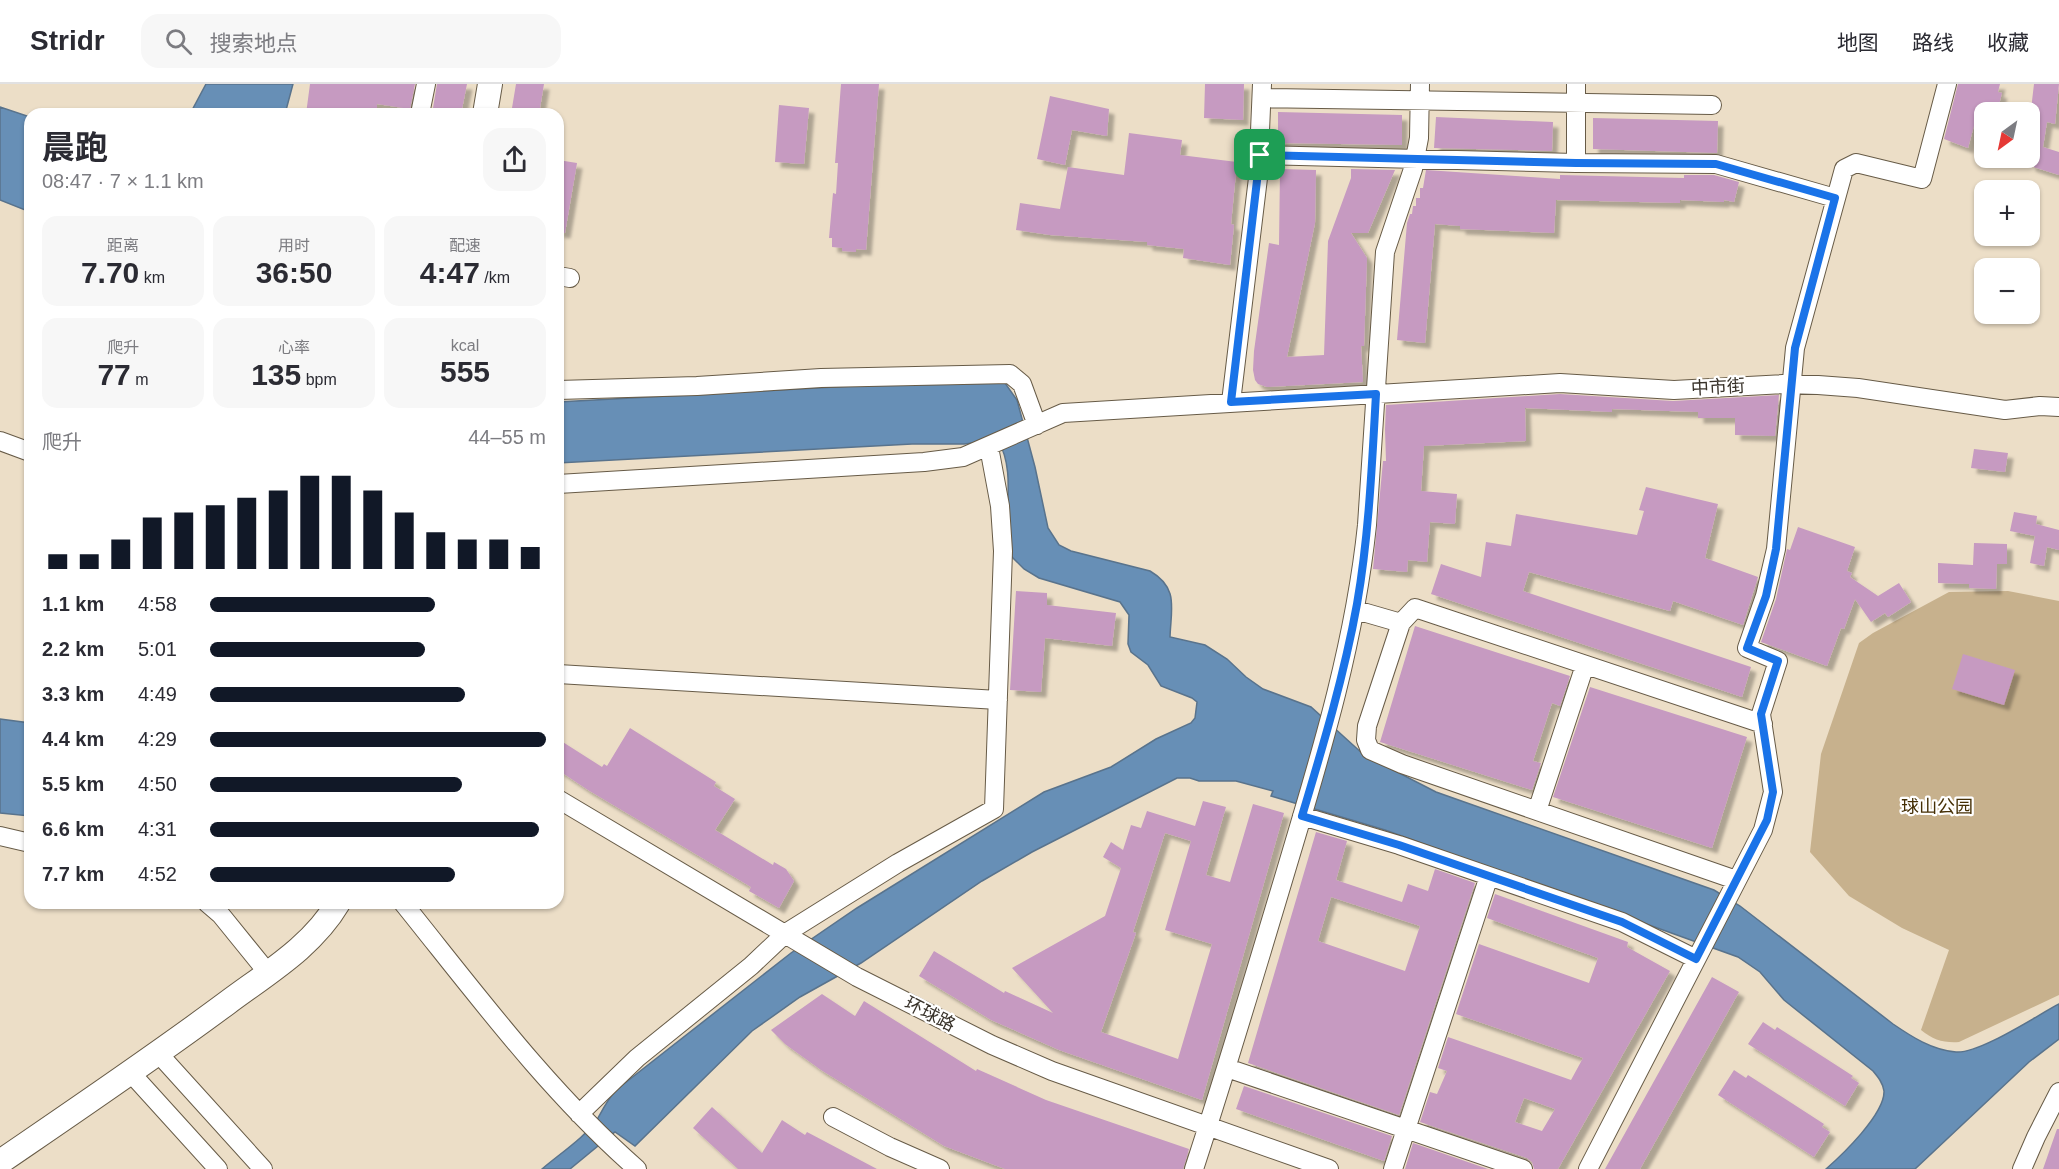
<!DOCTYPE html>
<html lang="zh">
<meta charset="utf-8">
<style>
:root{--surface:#fff;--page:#f7f7f7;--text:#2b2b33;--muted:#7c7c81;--line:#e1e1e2;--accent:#111827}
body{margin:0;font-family:Helvetica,"Noto Sans SC",sans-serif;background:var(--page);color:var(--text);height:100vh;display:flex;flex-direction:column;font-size:22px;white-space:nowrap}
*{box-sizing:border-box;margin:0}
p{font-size:20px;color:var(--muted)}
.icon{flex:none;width:33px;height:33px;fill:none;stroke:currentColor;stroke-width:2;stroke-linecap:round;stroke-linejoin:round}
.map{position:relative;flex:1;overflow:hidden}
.details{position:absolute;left:24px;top:24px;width:540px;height:801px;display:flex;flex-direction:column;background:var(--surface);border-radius:18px;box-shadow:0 2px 4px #0004}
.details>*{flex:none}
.needle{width:39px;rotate:213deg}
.tools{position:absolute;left:1974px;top:18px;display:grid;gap:12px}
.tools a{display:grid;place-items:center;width:66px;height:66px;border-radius:12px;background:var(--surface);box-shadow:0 2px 4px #0004;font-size:30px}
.pin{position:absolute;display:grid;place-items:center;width:51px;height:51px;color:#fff;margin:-26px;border-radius:12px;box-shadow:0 3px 9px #0006}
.round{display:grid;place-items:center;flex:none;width:63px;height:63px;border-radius:18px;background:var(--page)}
.overview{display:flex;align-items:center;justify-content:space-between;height:102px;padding:0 18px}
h1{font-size:33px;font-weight:700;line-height:45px}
.metrics{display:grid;grid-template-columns:repeat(3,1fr);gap:9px;height:102px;padding:6px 18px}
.metrics div{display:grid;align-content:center;border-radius:15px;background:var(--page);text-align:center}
.metrics b{font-size:30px;font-weight:700}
.metrics small{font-size:16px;font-weight:400}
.metrics p{font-size:16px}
.chart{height:168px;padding:12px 18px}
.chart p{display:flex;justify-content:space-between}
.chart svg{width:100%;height:108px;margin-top:6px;stroke:var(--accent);stroke-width:6}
ul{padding:0 18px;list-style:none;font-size:20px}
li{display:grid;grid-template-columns:96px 72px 1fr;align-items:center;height:45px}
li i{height:15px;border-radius:8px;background:var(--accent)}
header{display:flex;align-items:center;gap:36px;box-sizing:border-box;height:84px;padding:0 30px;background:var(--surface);border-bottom:2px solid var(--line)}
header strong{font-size:28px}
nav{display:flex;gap:33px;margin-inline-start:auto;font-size:21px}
.search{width:420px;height:54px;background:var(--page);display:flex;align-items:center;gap:15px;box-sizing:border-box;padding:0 21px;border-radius:18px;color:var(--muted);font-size:22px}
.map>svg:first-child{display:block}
.green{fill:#c7b18d}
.water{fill:#678fb6;stroke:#59738c;stroke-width:1.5}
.building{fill:#c69ac1;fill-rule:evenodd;filter:url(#shadow)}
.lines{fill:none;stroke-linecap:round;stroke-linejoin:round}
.minor-casing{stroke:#675b47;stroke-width:20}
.major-casing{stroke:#675b47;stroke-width:26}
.minor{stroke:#fff;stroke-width:18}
.major{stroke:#fff;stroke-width:24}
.route-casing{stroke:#fff;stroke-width:12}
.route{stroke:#1a73e8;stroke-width:8}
.labels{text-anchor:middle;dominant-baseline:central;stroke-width:4.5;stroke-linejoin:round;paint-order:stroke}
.street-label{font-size:18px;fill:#38322a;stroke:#fff}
.park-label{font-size:18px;fill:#452f05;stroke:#fff}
</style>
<header>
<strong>Stridr</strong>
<div class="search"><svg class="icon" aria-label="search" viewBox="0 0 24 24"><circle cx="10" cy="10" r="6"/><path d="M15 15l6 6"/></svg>搜索地点</div>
<nav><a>地图</a><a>路线</a><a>收藏</a></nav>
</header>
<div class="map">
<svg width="2059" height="1085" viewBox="0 0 2059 1085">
<defs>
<filter id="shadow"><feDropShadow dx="5.5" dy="5.5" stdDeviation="1.5" flood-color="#0004"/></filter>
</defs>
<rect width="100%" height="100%" fill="#ecdec7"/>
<path class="green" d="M2008 507 2059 517V911L1959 958C1944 959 1933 956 1921 946L1949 866 1902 844 1849 812 1810 768 1821 670 1859 559 1873 549 1949 508Z"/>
<path class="water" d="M206 0H293L285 30H190Z
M0 23 30 33V128L0 116Z
M926 298 1005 299 1017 316 1035 383 1048 444 1059 461 1071 467 1150 487C1179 504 1171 524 1170 553L1205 561 1227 575 1246 593 1263 605 1311 623 1364 671 1436 708 1714 806 1740 822 1893 940C1912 953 1932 966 1956 968 1979 970 2036 932 2059 920V955L2029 978 1915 1085H1826C1842 1071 1885 1030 1884 1007 1883 999 1878 993 1873 987L1784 916 1760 888 1738 873 1385 746 1271 712 1273 707 1236 697H1199L1190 694H1177L1032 768 982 797 861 879 800 913 752 947 635 1062 615 1048 570 1085H542C558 1071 587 1052 598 1034 604 1023 608 1015 616 1006L791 869 857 824 1044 708 1111 683 1156 655 1191 639 1195 634 1197 618 1192 614 1161 602 1148 581 1131 568 1128 560 1129 531 1120 518 1039 494 1024 485 1010 471C1001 433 1018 391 998 356L964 360H912L558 379V318Z
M0 635 30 639V732L0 729Z"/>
<path class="building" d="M310 0H415L410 25 377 20V30H306Z
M437 0H467L461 30H432Z
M516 0H544L539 30H511Z
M841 0H879L866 166 856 165V168L842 167V164L832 163V154H829L833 109 836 110 838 79H835Z
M1205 0H1244L1243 36 1204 34Z
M1958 0H2000L1998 8 2002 9 1997 28H1984V41L1975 38 1968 64 1944 55Z
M2034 0H2059L2055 40 2047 38 2043 63 2059 68V91L2030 82V34Z
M1050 12 1109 25 1107 52 1072 46 1065 81 1037 75Z
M779 21 809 24 804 80 775 78Z
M1278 28 1402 31V61L1278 59Z
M1436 33 1553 38 1552 67 1434 64Z
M1593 34 1718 37 1717 69 1593 65Z
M1129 49 1182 56 1180 71 1237 78 1231 140 1234 141 1230 181 1183 174 1184 165 1147 161V158L1050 151 1016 146 1020 119 1060 125 1068 83 1124 91Z
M558 76 577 79 565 149 558 148Z
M1280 85 1316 86 1315 139 1287 273 1324 271 1328 157 1351 94V85L1395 86 1368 149H1351L1367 174 1364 262H1361L1363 298 1267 303 1258 300 1255 296 1253 286 1254 267 1269 159 1279 161Z
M1426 86 1560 95V91L1684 94V91H1714L1739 98 1734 118 1724 116V118L1680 116V119L1556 116 1554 149 1460 145V142L1435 140 1425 259 1397 256 1407 139 1410 130H1412L1413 122H1416V114H1420V104H1423Z
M1560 310 1673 317 1779 311 1775 352 1735 351V334H1698V328L1612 325V328L1525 324 1526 357 1424 362 1421 407 1457 410 1455 440 1430 438 1427 478 1408 476 1407 488 1373 485 1383 377H1386L1385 345 1386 321Z
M1974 365 2008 369 2005 388 1971 384Z
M1646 403 1718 420 1705 474 1758 493 1743 541 1673 517 1670 527 1529 488 1523 507 1751 583 1742 613 1431 510 1441 480 1481 493 1486 458 1511 462 1516 430 1637 451 1644 427 1639 426Z
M2014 428 2037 432 2036 440 2059 446V466L2047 463 2044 482 2030 479 2035 452 2010 447Z
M1798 443 1855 463 1847 487 1852 489 1850 493 1878 512 1899 499 1911 518 1888 533 1885 529 1871 538 1855 515 1844 545 1841 544 1827 582 1761 558 1776 515 1787 465 1790 466Z
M1974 459 2007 460V480H1997L1996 505 1969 504V500L1938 499V479L1973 481Z
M1016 507 1047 509V521L1116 529 1112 562 1045 554 1041 608 1010 606Z
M1415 542 1570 592 1560 622 1552 619 1533 677 1541 679 1532 706 1380 658Z
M1963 570 2015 586 2004 621 1952 605Z
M1590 603 1747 653 1712 764 1553 713Z
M630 644 716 698 714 702 735 715 715 746 773 781 774 778 786 785 794 797 779 824 749 807 751 803 588 706 558 686V655L602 683 604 680 607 682Z
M1203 717 1226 723 1206 791 1230 798 1253 720 1284 729 1202 1016 1059 966 991 936 919 892 934 867 1004 909 1005 907 1053 929 1012 884 1105 832 1121 784 1103 773 1111 758 1123 766 1131 741 1141 744 1147 727 1195 742ZM1165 749 1191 757 1165 846 1212 860 1178 975 1101 948 1136 849 1133 848Z
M1316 748 1347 757 1336 796 1402 818 1408 800 1428 807 1435 785 1475 799 1399 1031 1248 979ZM1331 813 1420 842 1405 887 1318 857Z
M1495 810 1628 858 1627 863 1670 887 1558 1085H1534L1532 1078 1527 1074 1420 1038 1430 1008 1437 1010 1447 987 1438 984 1448 953 1571 996 1583 974 1456 930 1479 860 1589 899 1598 874 1487 834ZM1524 1014 1555 1025 1542 1047 1515 1038Z
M1712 893 1739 908 1640 1085H1605Z
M822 910 855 932 864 917 976 987 977 985 1046 1016 1189 1065 1183 1085H1005L944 1062 821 986 785 960 771 946Z
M1763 938 1775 946 1777 943 1853 992 1851 994 1859 999 1845 1022 1748 960Z
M1734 986 1746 994 1748 991 1824 1040 1822 1043 1830 1048 1814 1073 1718 1011Z
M1244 1002 1392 1052 1384 1077 1236 1025Z
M712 1023 762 1069 782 1036 805 1051 807 1048 877 1085H738L693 1044Z
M2057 1045H2059V1085H2043Z
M1413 1059 1488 1085H1405Z"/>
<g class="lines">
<g class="minor-casing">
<path id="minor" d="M1262 14 1712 21
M420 30 426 0
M1260 71 1576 79 1716 80 1835 114
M1576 79V0
M558 192 570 194
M558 306 697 302 821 294 1010 290 1022 300 1037 341
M1231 318 1258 94 1262 0
M0 357 30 368
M558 400 924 378 963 373 1063 329 1560 299 1674 306 1783 300 1818 301 1858 304 2005 326 2040 322 2059 323
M1356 526 1401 539
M558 590 998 616
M558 715 857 893 992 961 1052 987 1329 1085
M1537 727 1585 581
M1302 732 1399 761 1622 838 1696 875
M0 752 30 759
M1736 796 1402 680 1370 666 1366 656 1367 642 1401 539 1415 524 1763 640
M207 819 221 831 268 889
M403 819C477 911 548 1007 637 1085
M158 969 263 1085
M1227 984 1523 1085
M130 988 218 1085
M579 1030 637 974 751 882 786 849 898 779 994 725 1003 467 1000 422 989 363
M833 1033 890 1063 940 1085
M1194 1085C1228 981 1259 877 1290 773 1323 663 1355 556 1367 441L1385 168 1413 85 1419 54 1420 0
M1393 1085 1489 792
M1588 1085 1763 746 1773 708 1761 630 1778 577 1747 564 1765 512 1776 465 1795 264 1844 85 1856 79 1922 95 1947 0
M2022 1085 2036 1053 2059 1008"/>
</g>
<g class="major-casing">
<path id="major" d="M485 30 490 0
M0 1078C76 1026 153 974 227 919 267 889 312 863 338 819"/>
</g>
<use href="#minor" class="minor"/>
<use href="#major" class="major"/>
</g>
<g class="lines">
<g class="route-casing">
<path id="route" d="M1260 71 1576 79 1716 80 1835 114 1795 264 1776 465 1766 512 1747 564 1778 577 1761 630 1773 708 1767 736 1696 875 1622 838 1399 761 1302 732C1323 662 1344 592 1357 520 1369 451 1372 380 1376 310L1231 318Z"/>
</g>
<use href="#route" class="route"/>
</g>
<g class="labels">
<g class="street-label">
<text transform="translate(1718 303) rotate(-3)">中市街</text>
<text transform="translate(930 930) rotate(27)">环球路</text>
</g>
<g class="park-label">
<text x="1937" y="723">球山公园</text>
</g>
</g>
</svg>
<div class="tools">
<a><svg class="needle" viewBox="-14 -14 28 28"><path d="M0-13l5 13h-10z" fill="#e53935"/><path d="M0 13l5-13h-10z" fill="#7c7c81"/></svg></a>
<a>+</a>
<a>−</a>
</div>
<div class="pin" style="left:1260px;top:71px;background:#1e9e55"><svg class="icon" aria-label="arrive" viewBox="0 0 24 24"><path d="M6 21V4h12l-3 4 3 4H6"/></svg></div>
<section class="details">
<div class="overview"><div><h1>晨跑</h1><p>08:47 · 7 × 1.1 km</p></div><a class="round"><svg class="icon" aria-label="share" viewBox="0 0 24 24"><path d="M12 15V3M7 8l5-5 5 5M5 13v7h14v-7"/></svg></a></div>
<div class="metrics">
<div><p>距离</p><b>7.70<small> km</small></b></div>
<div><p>用时</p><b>36:50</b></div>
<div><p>配速</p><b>4:47<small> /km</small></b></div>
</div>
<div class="metrics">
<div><p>爬升</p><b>77<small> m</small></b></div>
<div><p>心率</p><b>135<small> bpm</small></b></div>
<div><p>kcal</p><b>555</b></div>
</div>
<div class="chart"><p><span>爬升</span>44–55 m</p>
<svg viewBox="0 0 160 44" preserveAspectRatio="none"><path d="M5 44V38M15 44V38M25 44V32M35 44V23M45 44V21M55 44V18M65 44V15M75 44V12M85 44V6M95 44V6M105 44V12M115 44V21M125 44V29M135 44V32M145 44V32M155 44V35"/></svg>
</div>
<ul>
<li><b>1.1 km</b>4:58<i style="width:67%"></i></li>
<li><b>2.2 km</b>5:01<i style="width:64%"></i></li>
<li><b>3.3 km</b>4:49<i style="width:76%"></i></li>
<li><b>4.4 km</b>4:29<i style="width:100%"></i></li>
<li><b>5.5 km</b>4:50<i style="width:75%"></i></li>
<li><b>6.6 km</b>4:31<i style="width:98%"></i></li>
<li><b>7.7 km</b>4:52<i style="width:73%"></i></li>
</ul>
</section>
</div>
